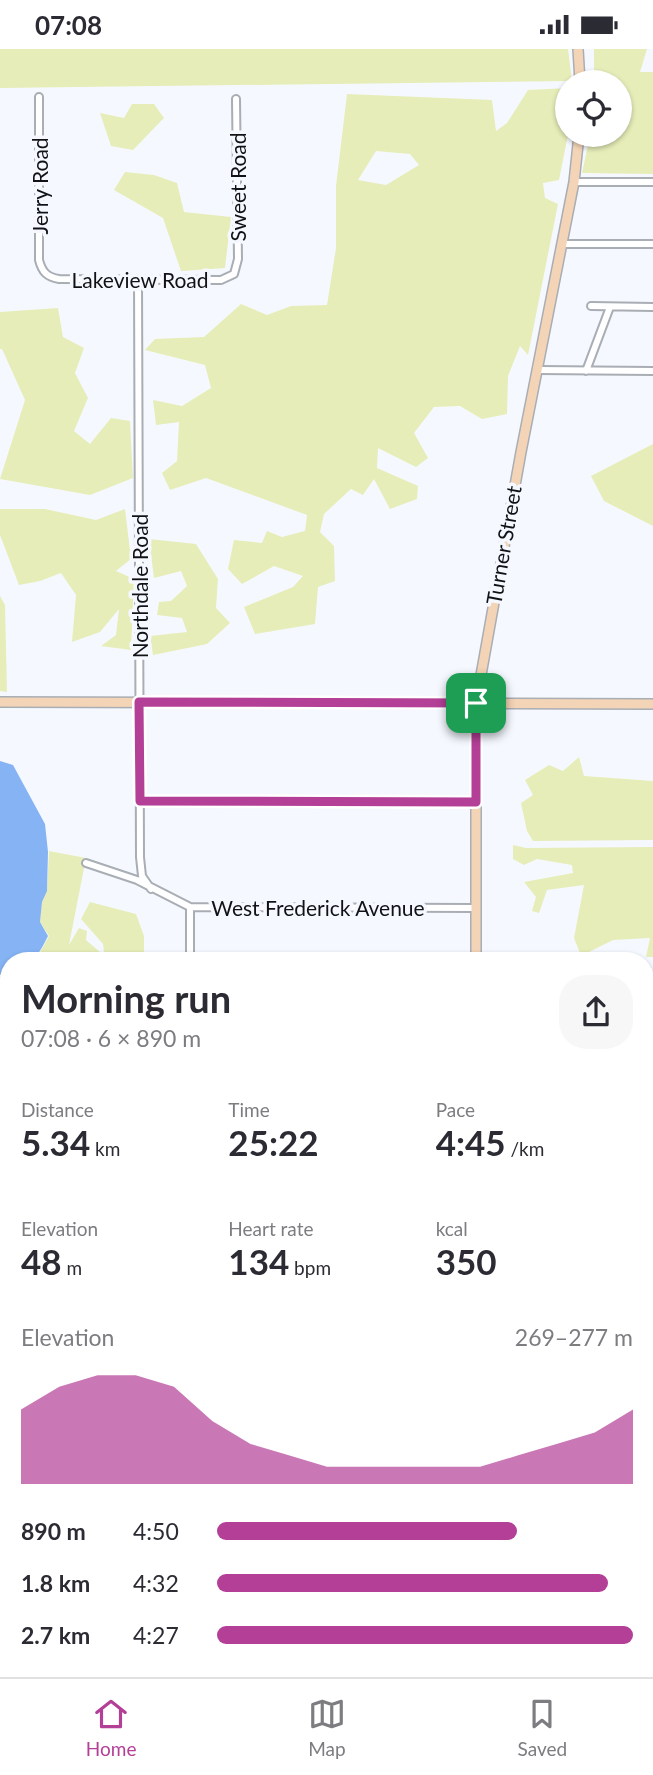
<!DOCTYPE html>
<meta charset="utf-8">
<style>
:root{--surface:#fff;--page:#f7f7f7;--text:#2b2b33;--muted:#7c7c81;--line:#e1e1e2;--accent:#b43f97}
body{margin:0;font-family:Lato,sans-serif;background:var(--page);color:var(--text);height:100vh;display:flex;flex-direction:column;font-size:26px;white-space:nowrap}
*{box-sizing:border-box;margin:0}
p{font-size:23px;color:var(--muted)}
.icon{flex:none;width:38px;height:38px;fill:none;stroke:currentColor;stroke-width:2;stroke-linecap:round;stroke-linejoin:round}
.map{position:relative;flex:1;overflow:hidden}
.panel{position:absolute;left:0px;top:903px;width:654px;height:726px;display:flex;flex-direction:column;background:var(--surface);border-radius:28px 28px 0 0;box-shadow:0 2px 5px #0004}
.panel>*{flex:none}
.controls{position:absolute;left:555px;top:21px;display:grid;gap:14px}
.controls a{display:grid;place-items:center;width:77px;height:77px;border-radius:50%;background:var(--surface);box-shadow:0 2px 5px #0004;font-size:35px}
.pin{position:absolute;display:grid;place-items:center;width:60px;height:60px;color:#fff;margin:-30px;border-radius:14px;box-shadow:0 4px 10px #0006}
.round{display:grid;place-items:center;flex:none;width:74px;height:74px;border-radius:28px;background:var(--page)}
.overview{display:flex;align-items:center;justify-content:space-between;height:119px;padding:0 21px}
h1{font-size:38px;font-weight:700;line-height:52px}
.figures{display:grid;grid-template-columns:repeat(3,1fr);gap:10px;height:119px;padding:7px 21px}
.figures div{display:grid;align-content:center}
.figures b{font-size:35px;font-weight:700}
.figures small{font-size:19px;font-weight:400}
.figures p{font-size:19px}
.chart{height:196px;padding:14px 21px}
.chart p{display:flex;justify-content:space-between}
.chart svg{width:100%;height:126px;margin-top:7px;fill:var(--accent);opacity:.7}
ul{padding:0 21px;list-style:none;font-size:23px}
li{display:grid;grid-template-columns:112px 84px 1fr;align-items:center;height:52px}
li i{height:18px;border-radius:9px;background:var(--accent)}
.status{display:flex;justify-content:space-between;align-items:center;height:49px;padding:0 35px;background:var(--surface);direction:ltr}
.status svg{height:19px;fill:currentColor}
.tabs{display:flex;justify-content:space-around;align-items:center;height:98px;border-top:2px solid var(--line);background:var(--surface);font-size:19px;color:var(--muted)}
.tabs a{display:grid;justify-items:center;gap:4px}
.tabs .current{color:var(--accent)}
.map>svg:first-child{display:block}
.green{fill:#e6edb8;fill-rule:evenodd}
.water{fill:#85b3f4}
.lines{fill:none;stroke-linecap:round;stroke-linejoin:round}
.street-casing{stroke:#a9adb4;stroke-width:10}
.secondary-casing{stroke:#a9adb4;stroke-width:12}
.street{stroke:#fff;stroke-width:6}
.secondary{stroke:#f4d4b6;stroke-width:9}
.route-casing{stroke:#fff;stroke-width:14}
.route{stroke:#b43f97;stroke-width:9}
.labels{text-anchor:middle;dominant-baseline:central;stroke-width:7;stroke-linejoin:round;paint-order:stroke}
.street-label{font-size:21px;fill:#111215;stroke:#f5f9ff}
</style>
<div class="status"><b>07:08</b><svg viewBox="0 0 49 12"><path d="M0 12V9h3v3zM5 12V6h3v6zM10 12V3h3v9zM15 12V0h3v12zM26 1h20v11H26zM47 4h2v5h-2z"/></svg></div>
<div class="map">
<svg width="653" height="1628" viewBox="0 0 653 1628">
<rect width="100%" height="100%" fill="#f5f9ff"/>
<path class="green" d="M0 0H568L572 32 0 39Z
M594 0H647L640 23H653V125L582 124 590 86H620V33H594Z
M567 39 568 86 559 131 543 134 545 149 558 155 528 306 520 297 508 327 507 365 482 370 460 357 434 358 414 384 428 409 416 418 378 399 377 419 418 437 417 450 390 460 374 430 363 446 351 440 324 465 320 483 334 497 335 532 318 538 315 575 255 585 244 558 293 538 303 527 274 517 242 535 228 520 234 491 262 494 267 482 282 488 305 482 307 466 206 429 170 441 162 424 177 412 179 373 156 376 153 351 182 357 211 339 205 316 145 301 155 290 204 288 241 255 267 266 291 257 327 256 336 199V137L347 45 492 51 496 82 507 74 528 41ZM376 102 410 105 419 116 386 136 358 131Z
M132 55H154L164 69 133 101 111 97 100 64 124 69Z
M125 123 154 126 177 134 184 163 231 168 225 219 181 222 163 169 114 141Z
M58 259 63 288 84 299 75 324 88 349 74 382 90 395 111 369 130 372 133 429 90 446 0 430 25 351 2 300H0V263Z
M653 395V477L604 452 591 427Z
M0 460H45L96 471 125 460 131 510 116 522 134 530 131 601 101 597 116 586 119 560 100 583 72 593 76 546 61 524 40 532 19 536 0 486Z
M149 490 196 495 218 530 216 559 230 574 207 595 153 606 150 587 187 583 182 569 157 566 159 553 171 552 187 537 181 522 154 529Z
M0 547 5 556 7 643 0 642Z
M579 708 584 727 653 732V791L533 792 527 782 521 754 533 746 525 731 549 716 563 722Z
M513 796 526 799 653 798V908H646L650 889 613 891 581 907 574 889 584 836 547 841 539 864 532 862 536 848 524 833 573 824 572 816 537 810 524 816 513 810Z
M49 802 86 809 69 896 79 879 87 882 86 891 101 904 102 912H30L38 907 49 887 40 873 42 853 47 841Z
M90 853 136 865 144 887V912H105L103 895 81 870Z
M653 1235V1280H646V1238Z
M266 1621H341L340 1628H285Z
M456 1621H495V1628H347V1622Z"/>
<path class="water" d="M0 712 13 716 45 775 48 803 47 842 42 853 40 873 48 887C36 911 35 912 9 912V923L0 926Z"/>
<g class="lines">
<g class="street-casing">
<path id="street" d="M39 48V211C42 223 47 228 59 230L221 231 234 225 238 210 236 50
M574 133H653
M562 195H653
M138 230 140 808 142 827 151 840
M591 257 653 258
M538 321 653 322
M586 322 610 258
M140 752 476 753
M86 814 137 831 190 858 476 859
M190 912V858
M646 956H653
M0 973H9
M646 1059H653
M0 1085H9
M646 1092H653
M646 1317H653
M646 1460H653
M0 1560 9 1561
M227 1620V1628"/>
</g>
<g class="secondary-casing">
<path id="secondary" d="M578 0 580 33
M0 653 653 655
M476 912V654L521 403 574 133 579 86
M552 1620 555 1628"/>
</g>
<use href="#street" class="street"/>
<use href="#secondary" class="secondary"/>
</g>
<g class="lines">
<g class="route-casing">
<path id="route" d="M139 653 476 654V753L140 752Z"/>
</g>
<use href="#route" class="route"/>
</g>
<g class="labels">
<g class="street-label">
<text transform="translate(39 137) rotate(-90)">Jerry Road</text>
<text transform="translate(237 138) rotate(-90)">Sweet Road</text>
<text x="140" y="230">Lakeview Road</text>
<text transform="translate(503 496) rotate(-80)">Turner Street</text>
<text transform="translate(139 537) rotate(-90)">Northdale Road</text>
<text x="318" y="858">West Frederick Avenue</text>
</g>
</g>
</svg>
<div class="controls">
<a><svg class="icon" aria-label="locate" viewBox="0 0 24 24"><circle cx="12" cy="12" r="6"/><path d="M12 2v4M12 18v4M2 12h4M18 12h4"/></svg></a>
</div>
<div class="pin" style="left:476px;top:654px;background:#1e9e55"><svg class="icon" aria-label="arrive" viewBox="0 0 24 24"><path d="M6 21V4h12l-3 4 3 4H6"/></svg></div>
<section class="panel">
<div class="overview"><div><h1>Morning run</h1><p>07:08 · 6 × 890 m</p></div><a class="round"><svg class="icon" aria-label="share" viewBox="0 0 24 24"><path d="M12 15V3M7 8l5-5 5 5M5 13v7h14v-7"/></svg></a></div>
<div class="figures">
<div><p>Distance</p><b>5.34<small> km</small></b></div>
<div><p>Time</p><b>25:22</b></div>
<div><p>Pace</p><b>4:45<small> /km</small></b></div>
</div>
<div class="figures">
<div><p>Elevation</p><b>48<small> m</small></b></div>
<div><p>Heart rate</p><b>134<small> bpm</small></b></div>
<div><p>kcal</p><b>350</b></div>
</div>
<div class="chart"><p><span>Elevation</span>269–277 m</p>
<svg viewBox="0 0 160 44" preserveAspectRatio="none"><path d="M0 44V18L10 10L20 6L30 6L40 10L50 22L60 30L70 34L80 38L90 38L100 38L110 38L120 38L130 34L140 30L150 26L160 18V44z"/></svg>
</div>
<ul>
<li><b>890 m</b>4:50<i style="width:72%"></i></li>
<li><b>1.8 km</b>4:32<i style="width:94%"></i></li>
<li><b>2.7 km</b>4:27<i style="width:100%"></i></li>
</ul>
</section>
</div>
<nav class="tabs">
<a class="current"><svg class="icon" aria-label="home" viewBox="0 0 24 24"><path d="M3 11l9-7 9 7M6 9v11h12V9"/></svg>Home</a>
<a><svg class="icon" aria-label="map" viewBox="0 0 24 24"><path d="M3 6l6-2 6 2 6-2v14l-6 2-6-2-6 2zM9 4v14M15 6v14"/></svg>Map</a>
<a><svg class="icon" aria-label="saved" viewBox="0 0 24 24"><path d="M7 4h10v16l-5-4-5 4z"/></svg>Saved</a>
</nav>
